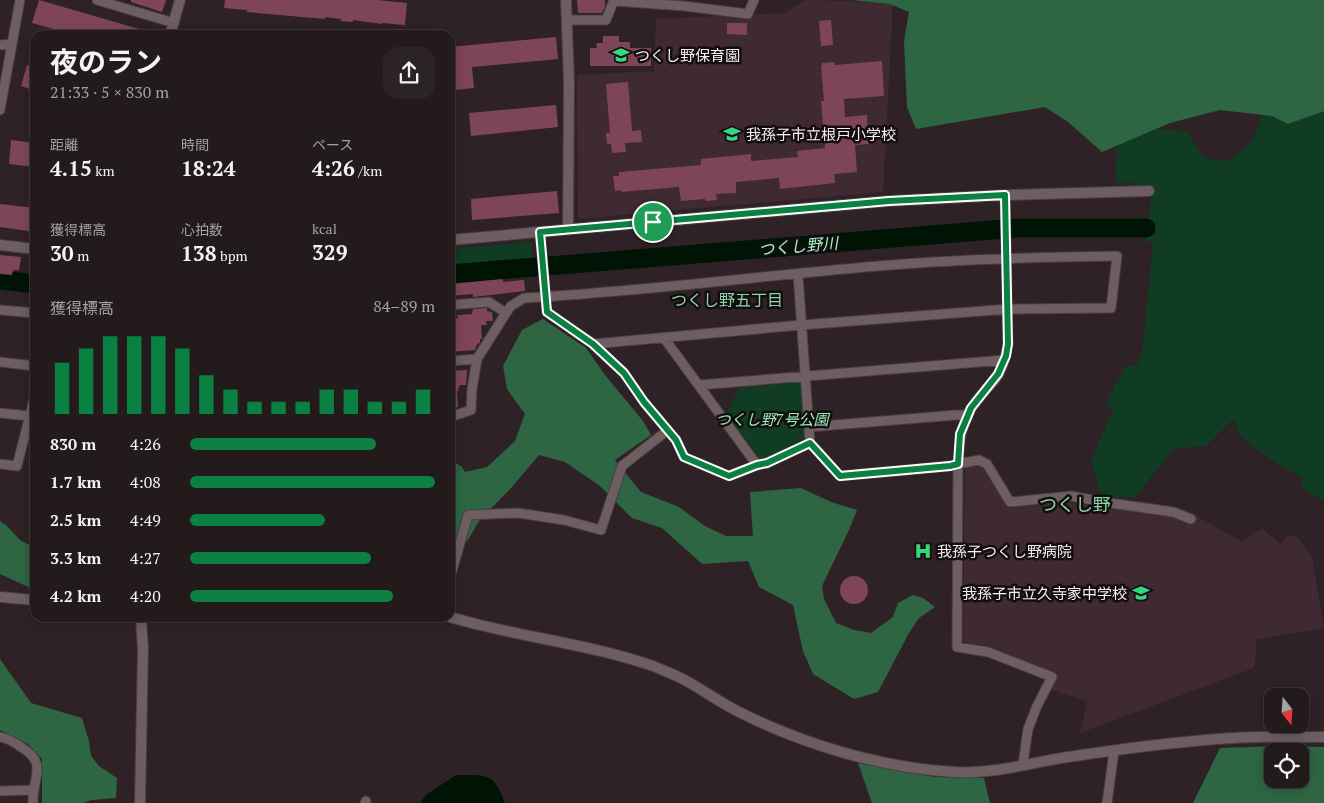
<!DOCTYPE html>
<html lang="ja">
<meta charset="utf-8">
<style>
:root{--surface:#231a1c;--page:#2b2325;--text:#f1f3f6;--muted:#a3a1a3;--line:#40383b;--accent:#0b8043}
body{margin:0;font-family:"PT Serif","Noto Sans JP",serif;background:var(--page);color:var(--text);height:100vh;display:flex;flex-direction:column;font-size:19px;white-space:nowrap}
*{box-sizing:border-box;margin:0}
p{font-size:16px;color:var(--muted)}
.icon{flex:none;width:28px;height:28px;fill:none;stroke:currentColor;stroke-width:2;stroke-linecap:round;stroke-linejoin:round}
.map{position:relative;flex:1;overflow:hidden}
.details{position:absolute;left:30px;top:30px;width:425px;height:592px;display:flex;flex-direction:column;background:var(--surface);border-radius:15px;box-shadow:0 2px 12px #0003,0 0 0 1px var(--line)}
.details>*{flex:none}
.needle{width:32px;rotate:163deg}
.buttons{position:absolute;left:1264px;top:688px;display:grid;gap:10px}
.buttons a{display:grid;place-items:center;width:45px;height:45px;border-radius:10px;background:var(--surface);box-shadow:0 2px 12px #0003,0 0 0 1px var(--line);font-size:25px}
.pin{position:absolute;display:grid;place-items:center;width:42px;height:42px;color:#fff;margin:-21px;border:2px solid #fff;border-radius:50%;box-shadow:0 1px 5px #0007}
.round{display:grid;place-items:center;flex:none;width:52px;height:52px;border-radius:15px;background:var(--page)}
.overview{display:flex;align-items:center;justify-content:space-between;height:85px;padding:0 20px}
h1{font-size:28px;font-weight:700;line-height:38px}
.figures{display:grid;grid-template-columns:repeat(3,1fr);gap:8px;height:85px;padding:5px 20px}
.figures div{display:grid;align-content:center}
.figures b{font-size:21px;font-weight:700}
.figures small{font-size:14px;font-weight:400}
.figures p{font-size:14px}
.chart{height:140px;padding:10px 20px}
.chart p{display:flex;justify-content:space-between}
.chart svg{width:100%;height:90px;margin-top:5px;stroke:var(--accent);stroke-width:6}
ul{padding:0 20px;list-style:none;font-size:16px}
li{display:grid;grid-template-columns:80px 60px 1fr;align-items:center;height:38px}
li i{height:12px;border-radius:6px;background:var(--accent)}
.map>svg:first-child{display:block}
.built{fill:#3e2a30}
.green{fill:#0f3c22}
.forest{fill:#2e6643;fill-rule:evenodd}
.water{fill:#001405}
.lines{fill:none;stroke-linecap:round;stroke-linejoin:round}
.river{stroke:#001405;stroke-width:19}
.building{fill:#7e4558}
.minor-casing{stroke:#483d41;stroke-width:11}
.tertiary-casing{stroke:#483d41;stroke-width:12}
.minor{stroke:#6e5e62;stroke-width:9}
.tertiary{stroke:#6e5e62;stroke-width:10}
.route-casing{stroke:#fff;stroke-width:10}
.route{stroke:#0b8043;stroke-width:6}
.labels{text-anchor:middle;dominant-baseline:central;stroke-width:5;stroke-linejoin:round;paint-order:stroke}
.poi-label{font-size:15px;fill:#f8eff1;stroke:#130d0f;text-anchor:start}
.park-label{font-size:15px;font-style:italic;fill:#9beeb7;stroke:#130d0f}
.water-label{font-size:16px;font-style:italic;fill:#a3f7bf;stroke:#130d0f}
.neighbourhood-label{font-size:16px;fill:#8ed6a6;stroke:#130d0f}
.quarter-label{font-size:18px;fill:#8ed6a6;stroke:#130d0f}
</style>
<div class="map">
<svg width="1324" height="803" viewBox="0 0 1324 803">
<rect width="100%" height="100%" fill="#2f2226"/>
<path class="built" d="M805 0 893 2 883 192 578 219 577 75 654 71 656 19 785 13Z
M965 466H981L1009 508 1065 502 1138 512 1140 501 1182 508 1242 542 1262 528 1280 544 1288 535 1298 538 1312 557 1324 628 1257 639 1254 668 1080 733 1087 701 1051 690 1056 675 981 645 963 642Z"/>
<path class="green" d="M1294 30 1324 37V502L1300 485 1304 479C1281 466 1257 454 1239 433 1236 429 1237 423 1233 419L1206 446 1172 449 1171 452 1135 497 1102 498 1091 460 1114 409 1105 405 1126 365 1136 366 1142 352 1153 244 1152 242 1145 241 1153 187H1135L1136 183H1116L1117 124 1187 132 1204 158 1226 161 1238 155 1254 138Z
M531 242 534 262 450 269V249Z
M799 382 802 385 807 435 803 440 764 459 759 458 726 414 739 388Z"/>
<path class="forest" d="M852 0H1324V111L1288 124 1272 116 1220 110 1170 123 1102 152 1068 122 1045 107 916 129 907 107 904 41 909 12 890 4Z
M543 319 586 348 605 375 643 421 651 435 615 460 641 492 679 507 705 526 726 536H753L750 492 801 488 831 502 857 510 849 530 822 586 824 599 836 623 854 630 871 633 893 617 898 603 913 595 923 598 935 607 919 618 909 633 878 692 854 699 813 674 803 651 793 605 759 587 748 561 702 564 662 528 632 518 600 486 565 462 539 455 512 487 479 521 468 540 450 551V459L462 467 465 472 487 467 515 441 525 414 507 389 503 366 522 330Z
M0 521 6 525 20 540 35 548V590L0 574Z
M0 659 31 703 82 718 89 741 91 756 99 766 117 778 116 798 92 800 83 803H42V759L28 744 0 730Z
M1276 746 1324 747V803H1193L1220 748ZM1272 751H1300V779H1272Z
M858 763 935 777 984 778 990 803H872Z"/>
<path class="water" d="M456 775C486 775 494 772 505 803H420L427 794Z"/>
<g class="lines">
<path class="river" d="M450 274 1017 228H1146
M0 280 35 284"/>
</g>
<path class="building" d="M39 0 153 33V35H74L32 23Z
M131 0H166L162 12 131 2Z
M225 0H378L407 3 405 25 382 23V24L353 20V22L341 21V19L325 17V19L247 12V10L224 8Z
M577 0H605V6L602 13H578Z
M831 20 833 45 821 46 819 21Z
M727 23H747V35L727 34Z
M603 36H619V42H630V48H651V66H590V48H597L596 43H603Z
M556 37 558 59 472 67 474 88 454 90 453 70H451L450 47Z
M882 61 884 96 844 99 845 117 867 115 869 144 855 145 857 172 834 174 835 183 780 189 779 178 736 182V193L716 194 717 200 706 201 705 199 681 201 679 187 621 192V190L615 191 613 176H619V172L701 165V159L751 154V161L798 157 797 151 825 148 821 101H824L821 66H822V63L834 62 835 65Z
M27 65 35 67V91L21 86Z
M628 82 632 131 641 130 642 142 625 143 626 152 612 153 611 144H607L606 133H610L606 84Z
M556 105 558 127 471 136 469 113Z
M11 140 35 143V167L9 164Z
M557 191 559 213 472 220 471 199Z
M0 204 35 208V232L0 227Z
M0 255 21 257 19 270H13L12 275 0 274Z
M503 279V282L524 280 525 291 473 297V294L450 296V284Z
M487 308V311L492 312 493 321H486L487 325H481L482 339H480V343L477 344 475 350 450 352V337H453L452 319 458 318 457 315 472 314 473 309Z
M467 370 466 385H460L457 392 458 407 450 409V371Z
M840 590a14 14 0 1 1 28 0a14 14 0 1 1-28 0Z"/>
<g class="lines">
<g class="minor-casing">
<path id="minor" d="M97 0 174 23
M614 1 684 6 748 14 754 0
M568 20H606L614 0
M0 45 12 44
M0 110 20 0
M1005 195 1008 344C1006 354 1004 364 999 374 992 386 979 395 972 407 961 424 959 444 958 464L979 460 987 464 1010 502 1071 496 1103 502 1173 512 1191 519
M540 232 547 312 593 344 624 373 644 402 676 440 684 457 729 476 757 465 767 463 810 443
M798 275 810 443 840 476 950 466 958 464 957 647 988 652 1052 677 1037 706 1028 729 1023 764
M450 305 489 302 506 313
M0 310 35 313
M664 338 757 465
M450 361 477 359
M0 362 35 366
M699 385 1004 360
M0 413 29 416
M450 417 471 410 472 389 477 359 506 313 511 306 524 298C646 291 768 275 890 265 966 259 1041 257 1117 256L1111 308 1008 309 801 325 593 344
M809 427 956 415H963L967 418
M0 464 17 466 35 395
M450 578 468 515 518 513 564 520 601 530 622 466 668 430
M0 737C8 738 14 742 21 747 49 764 32 777 33 803
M0 791 33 790
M365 803 366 801
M1107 803 1114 751"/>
</g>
<g class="tertiary-casing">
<path id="tertiary" d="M566 0 569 82 568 229
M170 35 180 0
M450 240 889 201 1005 195 1149 191
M0 245 35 249
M0 597 35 600
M450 617C516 637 587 643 653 666 665 671 679 676 690 683 706 692 721 703 737 711 802 744 881 768 954 772 993 775 1036 761 1075 756 1128 748 1180 741 1233 738 1263 736 1294 737 1324 737
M140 803 143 649 141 618"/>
</g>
<use href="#minor" class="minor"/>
<use href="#tertiary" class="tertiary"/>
</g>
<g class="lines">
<g class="route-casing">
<path id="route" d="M1005 195 1008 344 1006 356 998 374 971 408 966 420 960 434 958 464 950 466 840 476 810 443 767 463 757 465 729 476 684 457 676 440 644 402 624 373 593 344 547 312 540 232 889 201Z"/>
</g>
<use href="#route" class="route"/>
</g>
<defs>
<g id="school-bare" transform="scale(1.35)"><path d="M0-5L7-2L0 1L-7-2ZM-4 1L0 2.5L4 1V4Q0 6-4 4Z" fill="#34d881" stroke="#130d0f" stroke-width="2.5" paint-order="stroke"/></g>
<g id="hospital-bare" transform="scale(1.35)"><path d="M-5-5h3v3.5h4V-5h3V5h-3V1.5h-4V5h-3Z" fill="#34d881" stroke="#130d0f" stroke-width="2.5" paint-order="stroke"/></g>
</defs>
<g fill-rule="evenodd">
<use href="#school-bare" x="621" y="55"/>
<use href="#school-bare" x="732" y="134"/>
<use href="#hospital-bare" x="923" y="551"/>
<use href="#school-bare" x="1141" y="593"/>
</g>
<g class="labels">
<g class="poi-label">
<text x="635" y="55">つくし野保育園</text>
<text x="746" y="134">我孫子市立根戸小学校</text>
<text x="937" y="551">我孫子つくし野病院</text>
<text x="1127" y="593" text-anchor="end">我孫子市立久寺家中学校</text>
</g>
<g class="park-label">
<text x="772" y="419">つくし野7号公園</text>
</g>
<g class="water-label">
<text transform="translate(798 246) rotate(-5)">つくし野川</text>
</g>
<g class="neighbourhood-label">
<text x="727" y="300">つくし野五丁目</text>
</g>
<g class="quarter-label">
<text x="1075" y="504">つくし野</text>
</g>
</g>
</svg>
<div class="buttons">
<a><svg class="needle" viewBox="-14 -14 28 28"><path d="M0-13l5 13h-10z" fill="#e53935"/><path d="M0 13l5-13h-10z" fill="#a3a1a3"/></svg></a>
<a><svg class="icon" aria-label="locate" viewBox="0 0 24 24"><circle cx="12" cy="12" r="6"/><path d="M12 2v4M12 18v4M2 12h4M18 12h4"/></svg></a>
</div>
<div class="pin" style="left:653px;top:222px;background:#1e9e55"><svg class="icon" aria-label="arrive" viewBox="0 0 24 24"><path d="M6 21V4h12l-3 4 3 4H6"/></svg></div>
<section class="details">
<div class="overview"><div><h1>夜のラン</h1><p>21:33 · 5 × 830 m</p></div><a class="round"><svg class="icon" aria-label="share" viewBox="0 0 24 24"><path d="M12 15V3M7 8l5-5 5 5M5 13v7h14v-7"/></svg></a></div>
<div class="figures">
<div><p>距離</p><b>4.15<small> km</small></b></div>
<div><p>時間</p><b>18:24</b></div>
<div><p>ペース</p><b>4:26<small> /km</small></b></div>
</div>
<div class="figures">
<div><p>獲得標高</p><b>30<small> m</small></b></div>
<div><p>心拍数</p><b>138<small> bpm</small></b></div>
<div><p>kcal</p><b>329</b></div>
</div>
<div class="chart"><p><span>獲得標高</span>84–89 m</p>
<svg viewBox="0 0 160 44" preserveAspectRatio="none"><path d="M5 44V19M15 44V12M25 44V6M35 44V6M45 44V6M55 44V12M65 44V25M75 44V32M85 44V38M95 44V38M105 44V38M115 44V32M125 44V32M135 44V38M145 44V38M155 44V32"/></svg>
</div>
<ul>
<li><b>830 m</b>4:26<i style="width:76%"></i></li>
<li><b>1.7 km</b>4:08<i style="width:100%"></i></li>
<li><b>2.5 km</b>4:49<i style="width:55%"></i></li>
<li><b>3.3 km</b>4:27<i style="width:74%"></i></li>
<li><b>4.2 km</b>4:20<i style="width:83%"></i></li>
</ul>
</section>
</div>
